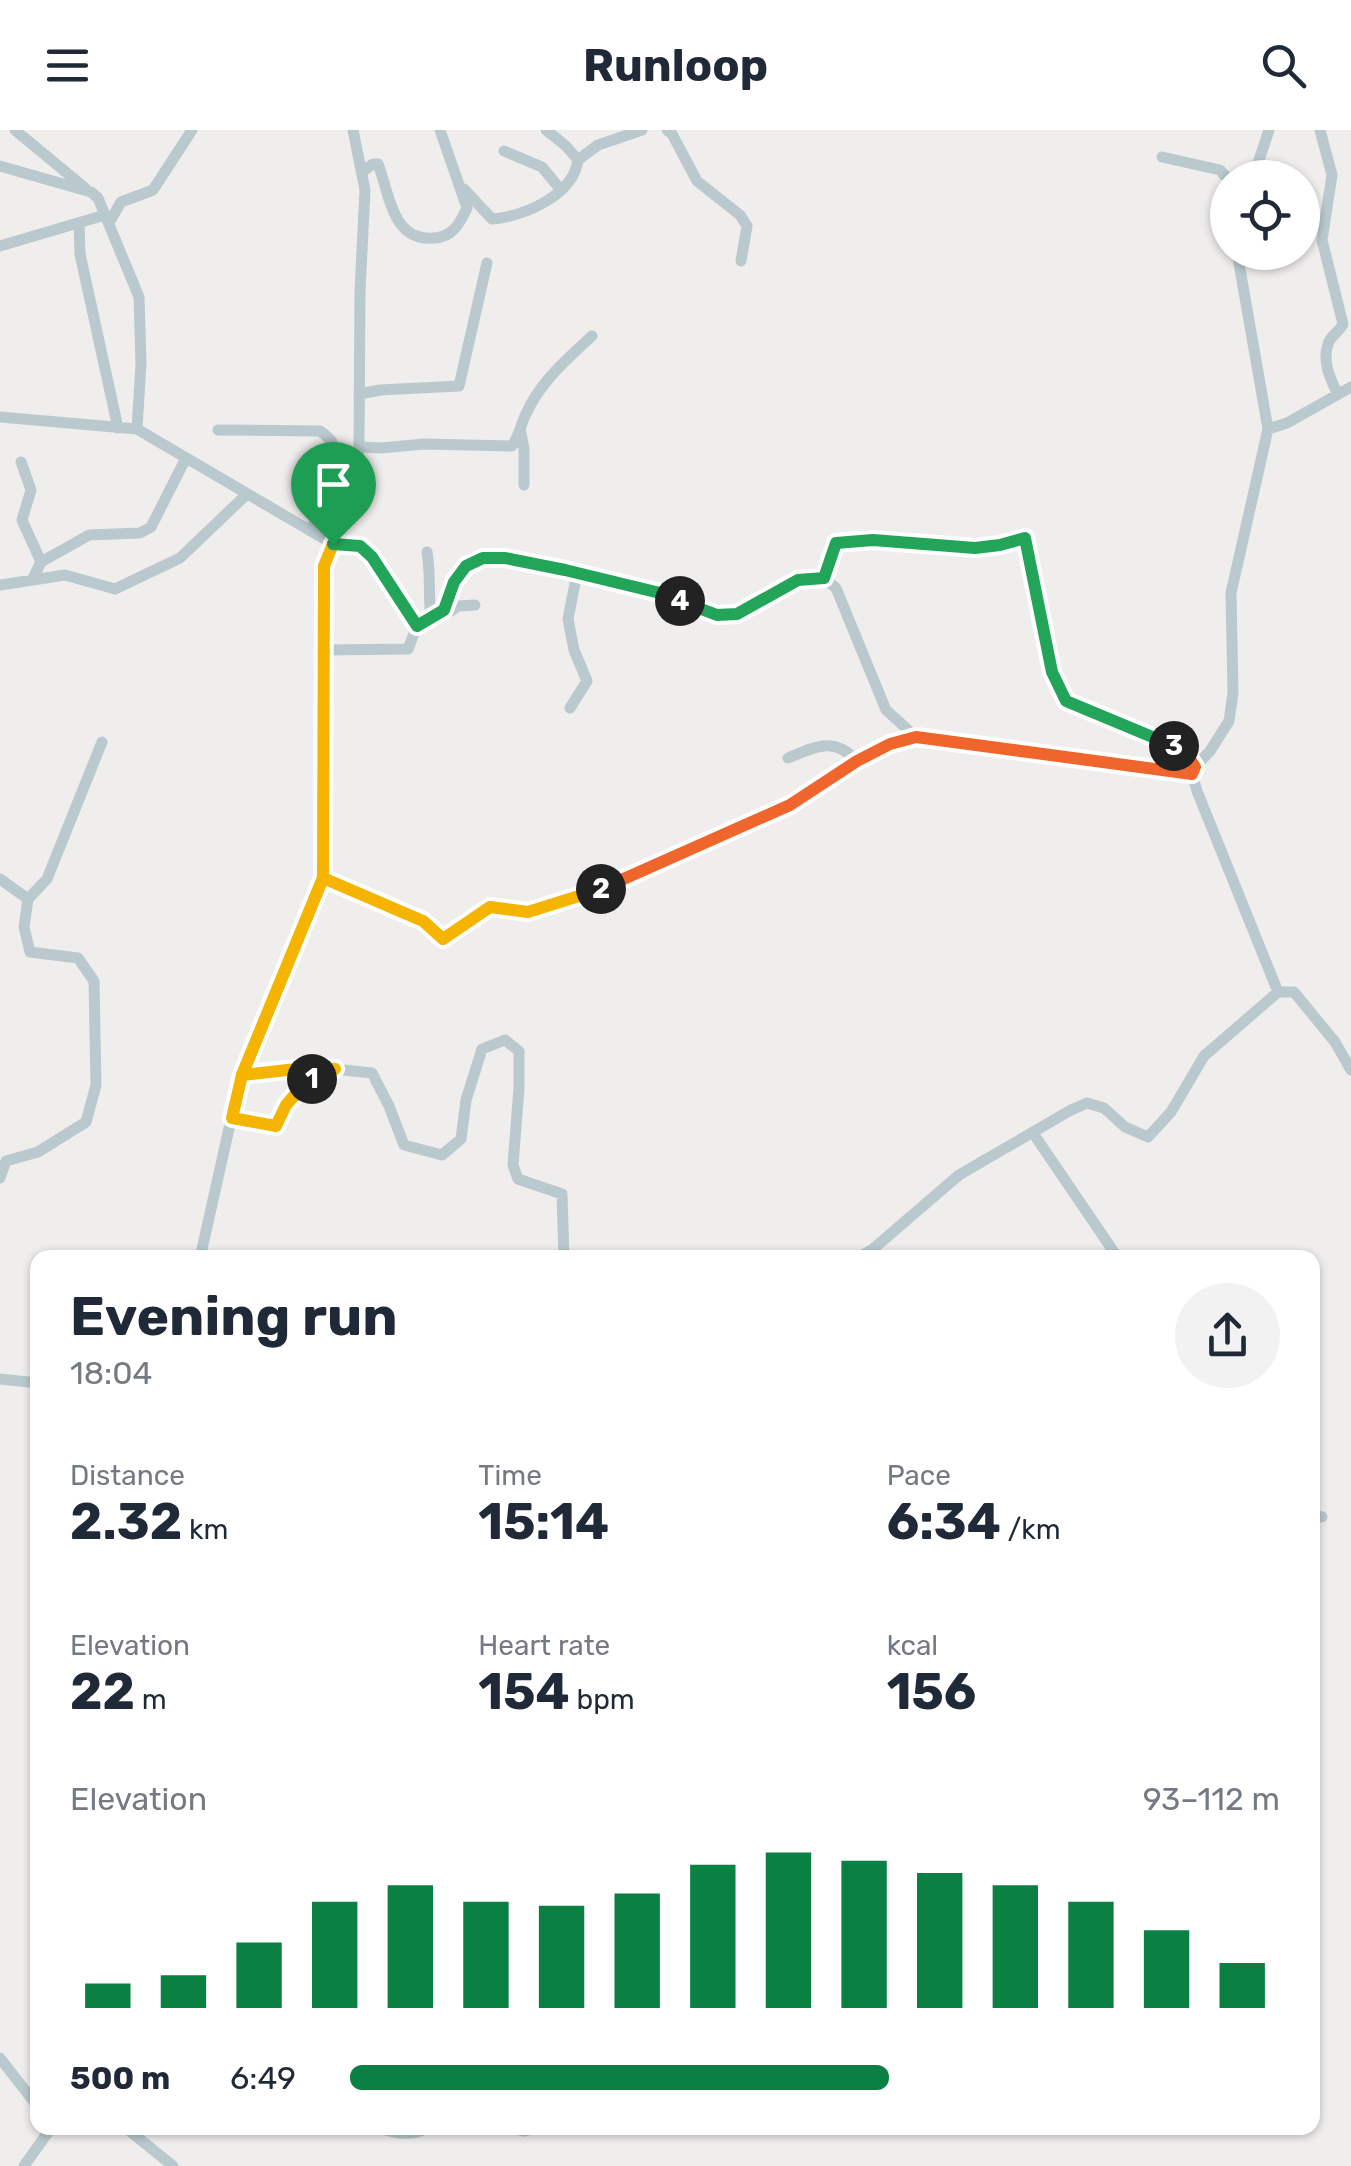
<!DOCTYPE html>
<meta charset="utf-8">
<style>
:root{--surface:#fff;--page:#f2f2f3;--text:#1f2937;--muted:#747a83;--accent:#0b8043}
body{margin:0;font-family:Rubik,sans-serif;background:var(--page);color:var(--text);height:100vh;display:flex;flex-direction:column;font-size:38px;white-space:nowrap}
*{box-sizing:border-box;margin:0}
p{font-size:32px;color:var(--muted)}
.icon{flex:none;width:55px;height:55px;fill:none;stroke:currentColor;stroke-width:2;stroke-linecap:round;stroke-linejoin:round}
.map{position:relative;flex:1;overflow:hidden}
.side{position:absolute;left:30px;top:1120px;width:1290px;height:885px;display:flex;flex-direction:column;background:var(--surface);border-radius:20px;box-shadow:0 2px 8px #0004}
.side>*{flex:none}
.fabs{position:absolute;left:1210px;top:30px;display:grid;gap:20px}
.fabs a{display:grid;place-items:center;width:110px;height:110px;border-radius:50%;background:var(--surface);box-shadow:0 2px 8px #0004;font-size:50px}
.pin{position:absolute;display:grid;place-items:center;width:85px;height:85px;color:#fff;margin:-102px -42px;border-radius:50% 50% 50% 0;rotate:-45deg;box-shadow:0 0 10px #0007}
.pin .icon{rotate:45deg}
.km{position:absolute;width:50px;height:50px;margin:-25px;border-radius:50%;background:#222;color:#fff;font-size:28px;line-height:50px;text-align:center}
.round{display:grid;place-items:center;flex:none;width:105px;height:105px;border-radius:52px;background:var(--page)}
.head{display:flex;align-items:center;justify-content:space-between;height:170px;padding:0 40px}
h1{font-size:55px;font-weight:700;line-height:75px}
.stats{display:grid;grid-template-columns:repeat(3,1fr);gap:15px;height:170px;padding:10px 40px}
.stats div{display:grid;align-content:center}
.stats b{font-size:50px;font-weight:700}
.stats small{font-size:28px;font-weight:400}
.stats p{font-size:28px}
.chart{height:280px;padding:20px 40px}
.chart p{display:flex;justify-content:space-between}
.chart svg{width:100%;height:180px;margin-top:10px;stroke:var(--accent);stroke-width:6}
ul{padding:0 40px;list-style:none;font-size:32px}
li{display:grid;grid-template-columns:160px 120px 1fr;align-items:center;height:75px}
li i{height:25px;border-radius:12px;background:var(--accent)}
header{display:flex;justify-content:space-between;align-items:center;height:130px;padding:0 40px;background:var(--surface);font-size:45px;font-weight:700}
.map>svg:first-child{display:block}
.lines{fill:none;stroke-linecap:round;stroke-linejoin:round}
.minor{stroke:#b9c9ce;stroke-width:11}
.split-1-casing{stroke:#fff;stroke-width:20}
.split-2-casing{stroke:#fff;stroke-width:20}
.split-3-casing{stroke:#fff;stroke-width:20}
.split-4-casing{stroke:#fff;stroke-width:20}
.split-5-casing{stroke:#fff;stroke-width:20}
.split-1{stroke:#f5b400;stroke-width:12}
.split-2{stroke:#f5b400;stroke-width:12}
.split-3{stroke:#f0652b;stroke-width:12}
.split-4{stroke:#22a559;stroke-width:12}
.split-5{stroke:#22a559;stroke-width:12}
</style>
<header><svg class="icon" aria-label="menu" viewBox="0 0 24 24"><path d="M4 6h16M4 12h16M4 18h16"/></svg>Runloop<svg class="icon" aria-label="search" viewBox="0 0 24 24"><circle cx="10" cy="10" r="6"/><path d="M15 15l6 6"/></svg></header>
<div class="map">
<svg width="1351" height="2036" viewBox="0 0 1351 2036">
<rect width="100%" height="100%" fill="#f0eded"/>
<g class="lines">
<path class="minor" d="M15 0 85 58
M546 0 566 16 578 30
M667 0 672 4 697 51 740 85 747 96 741 131
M1320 0 1332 45 1322 110 1343 194C1339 202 1331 205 1328 214 1322 231 1330 248 1337 263
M504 21 542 37 561 60
M1162 27 1220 40 1228 49
M0 36 91 62 98 68 139 167 141 233 137 299 333 414 359 416 372 427 417 496 443 480 454 452 466 436 483 428H505L660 463 717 485H737L798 450 824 448 836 458 886 580 916 607
M362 42 373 34H378C390 65 392 112 434 108 453 107 460 93 467 78L440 0
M1253 48 1269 0
M464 59 492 89C524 86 573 66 578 30L598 15 642 0
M79 93 80 124 118 298
M109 93 121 72 153 60 192 0
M0 116 105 85
M1237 122 1268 299 1231 463 1233 563 1229 591 1210 621 1195 637 1192 644 1197 661 1278 862
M359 264 380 260 459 256 487 133
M0 287 137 299
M1268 299 1287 293 1351 257
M218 300 320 301C324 304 329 308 332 312 342 331 318 381 311 401
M521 303 524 319V355
M359 317 381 318 424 314 512 316C519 306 520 297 525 286 539 253 566 230 592 206
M21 332 31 360 22 390 41 432
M427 422C431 445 428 466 431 489
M824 448 836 413 873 410 975 418 1000 415 1025 408 1052 541 1066 571 1100 587 1184 620 1195 637
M32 450 41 432 89 405 140 403 151 397 186 328
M0 455 65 445 115 459 180 428 247 364
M443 480 451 481 458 476 475 475
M324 520 408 519 417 496
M570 578 587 551 574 520 568 489 577 443
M788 628C815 617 834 606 857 631
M323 748 423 791 443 809 490 777 528 782 589 765 791 675 857 631 891 614 916 607 1192 644
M0 749 28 769
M241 945 314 937 372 943 389 976 404 1015 442 1025 461 1009 466 970 482 919 505 910 519 921V958L513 1035 518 1049 562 1064 564 1128
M232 988 276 996C290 965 300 954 331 941
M1033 1003 1118 1128
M0 1048 6 1031 38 1022 86 992 96 955 94 851 78 828 30 822 24 797 28 769 47 749 102 612
M200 1128 241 945 323 748 324 436 354 351 359 317 360 161 365 60 353 0
M858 1128 873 1119 959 1045 1071 980 1087 973 1104 978 1125 997 1148 1007 1171 982 1204 926 1278 862H1294L1335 912 1351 940
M0 1249 38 1253
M1312 1385 1322 1387
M0 1928 38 1977
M126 1998 173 2036
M381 1998C394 2004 415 2006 426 1998
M511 1998 525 2001 534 1998
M24 2036 51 1998"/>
</g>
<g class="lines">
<g class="split-1-casing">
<path id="split-1" d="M312 949 335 939 314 937 242 945 323 748 324 436 333 414"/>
</g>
<g class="split-2-casing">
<path id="split-2" d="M312 949 307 951 286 975 276 996 232 988 242 945 323 748 423 791 443 809 490 777 528 782 601 759"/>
</g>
<g class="split-3-casing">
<path id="split-3" d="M601 759 790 675 857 631 890 614 916 607 1192 644 1195 637 1184 620 1174 616"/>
</g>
<g class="split-4-casing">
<path id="split-4" d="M680 471 717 485 737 484 798 450 824 448 836 413 873 410 975 418 1000 415 1025 408 1052 542 1066 571 1174 616"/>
</g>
<g class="split-5-casing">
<path id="split-5" d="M333 414 360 416 372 427 417 496 444 480 454 452 466 436 483 428H505L565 440 660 463 680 471"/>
</g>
<use href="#split-1" class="split-1"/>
<use href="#split-2" class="split-2"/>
<use href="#split-3" class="split-3"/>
<use href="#split-4" class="split-4"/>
<use href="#split-5" class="split-5"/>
</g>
</svg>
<div class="fabs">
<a><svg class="icon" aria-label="locate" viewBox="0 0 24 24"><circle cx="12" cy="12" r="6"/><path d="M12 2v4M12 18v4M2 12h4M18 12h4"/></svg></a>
</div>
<div class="pin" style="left:333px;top:414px;background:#1e9e55"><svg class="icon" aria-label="arrive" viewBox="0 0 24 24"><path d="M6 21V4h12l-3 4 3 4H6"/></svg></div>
<b class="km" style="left:312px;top:949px">1</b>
<b class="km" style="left:601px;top:759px">2</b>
<b class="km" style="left:1174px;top:616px">3</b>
<b class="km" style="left:680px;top:471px">4</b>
<section class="side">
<div class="head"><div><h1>Evening run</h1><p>18:04</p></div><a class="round"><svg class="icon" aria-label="share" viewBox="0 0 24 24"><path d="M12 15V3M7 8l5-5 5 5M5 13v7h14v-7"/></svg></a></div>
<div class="stats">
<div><p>Distance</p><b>2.32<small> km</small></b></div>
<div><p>Time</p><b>15:14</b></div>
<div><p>Pace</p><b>6:34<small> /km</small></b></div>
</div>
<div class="stats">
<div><p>Elevation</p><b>22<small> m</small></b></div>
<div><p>Heart rate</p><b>154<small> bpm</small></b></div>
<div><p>kcal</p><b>156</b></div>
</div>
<div class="chart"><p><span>Elevation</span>93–112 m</p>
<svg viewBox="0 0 160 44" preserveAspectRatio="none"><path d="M5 44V38M15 44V36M25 44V28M35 44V18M45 44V14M55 44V18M65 44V19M75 44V16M85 44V9M95 44V6M105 44V8M115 44V11M125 44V14M135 44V18M145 44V25M155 44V33"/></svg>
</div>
<ul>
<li><b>500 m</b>6:49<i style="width:58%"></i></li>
</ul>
</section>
</div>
